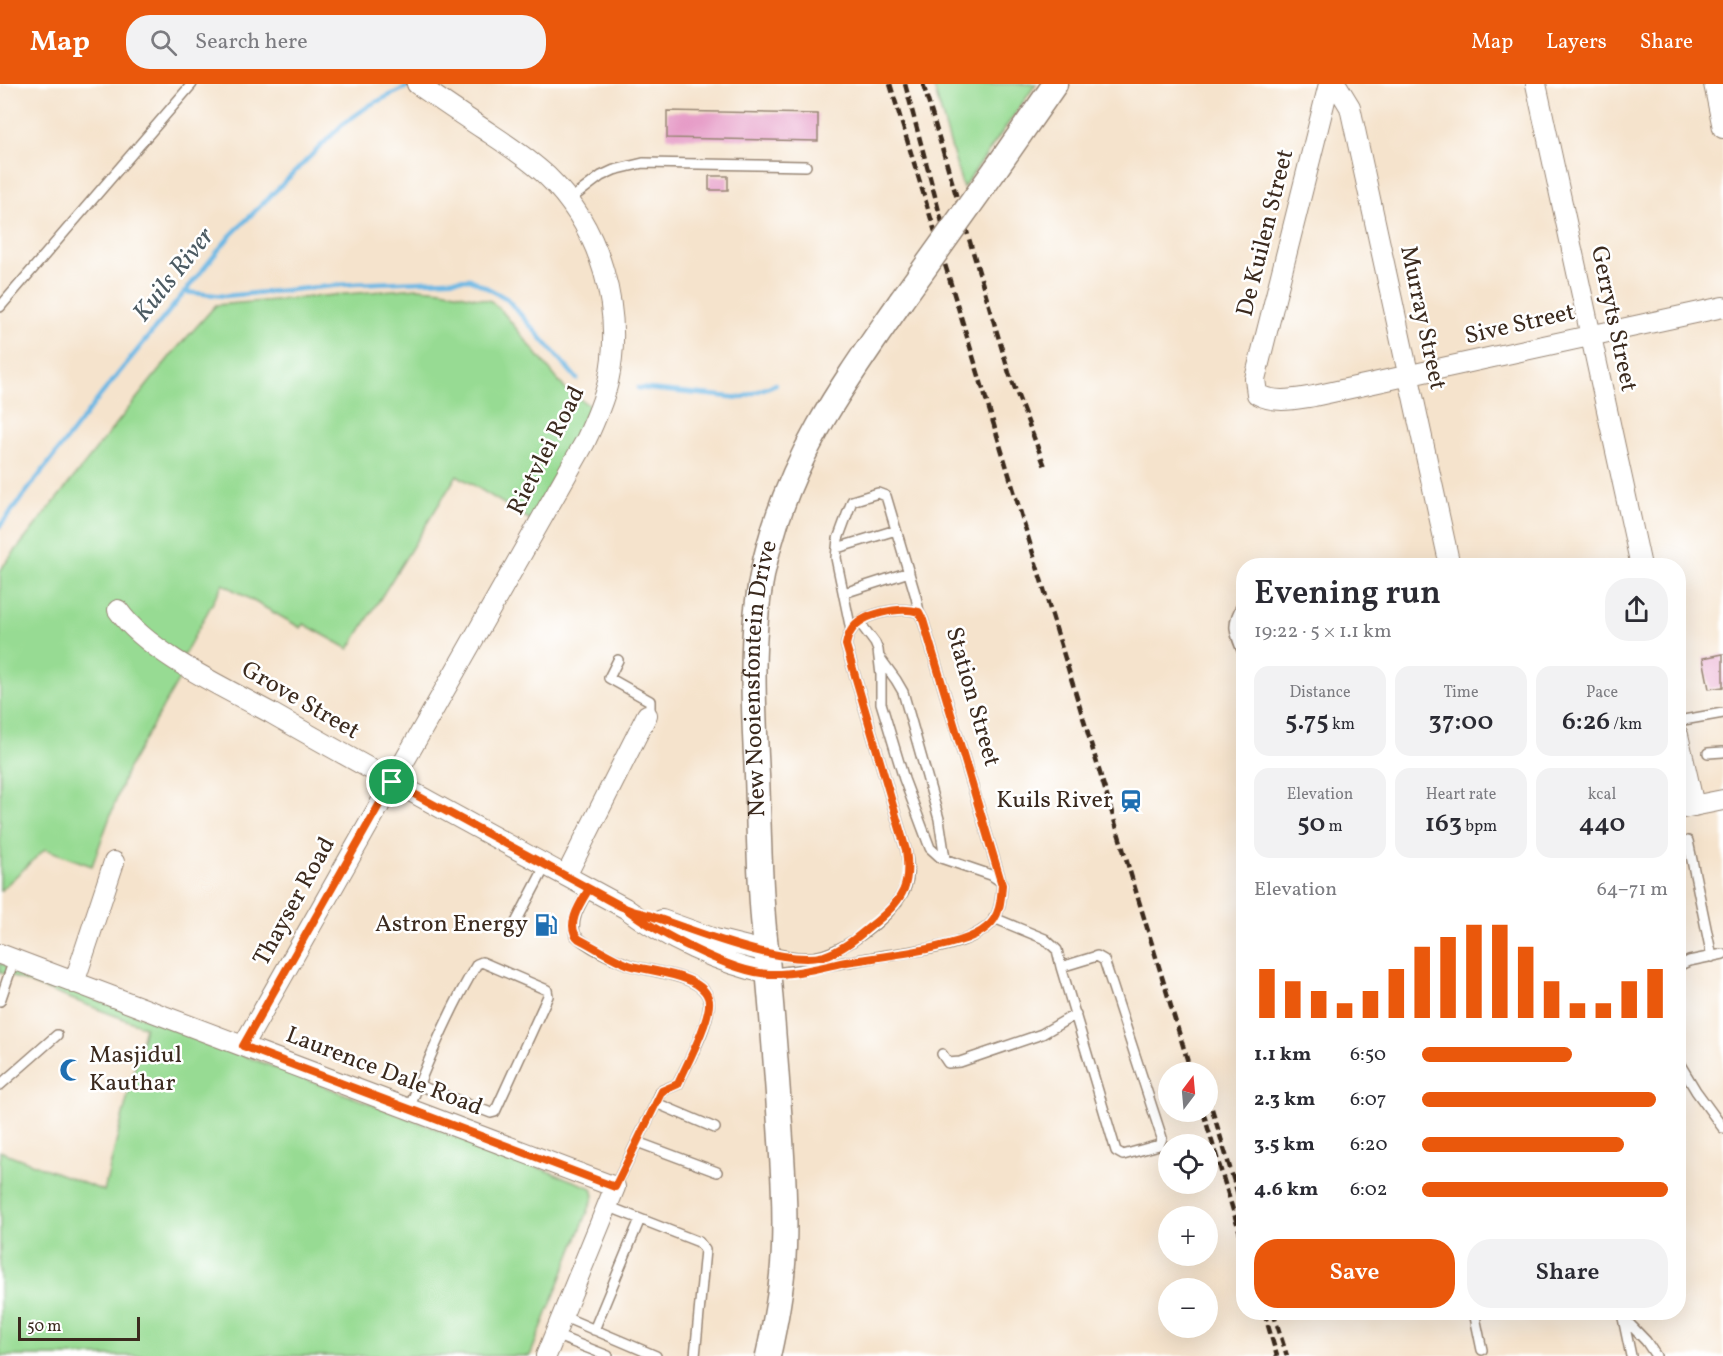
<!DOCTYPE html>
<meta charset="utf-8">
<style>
:root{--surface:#fff;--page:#f2f2f3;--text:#2b2b33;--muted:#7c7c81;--accent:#ea580c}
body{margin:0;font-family:Vollkorn,serif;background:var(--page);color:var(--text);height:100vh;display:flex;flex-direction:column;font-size:22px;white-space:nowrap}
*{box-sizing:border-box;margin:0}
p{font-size:20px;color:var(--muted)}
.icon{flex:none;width:33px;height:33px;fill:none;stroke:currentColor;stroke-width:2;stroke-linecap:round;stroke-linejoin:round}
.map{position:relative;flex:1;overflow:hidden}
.drawer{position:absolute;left:1236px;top:474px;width:450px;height:762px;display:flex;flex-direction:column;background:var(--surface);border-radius:24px;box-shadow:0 6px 24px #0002}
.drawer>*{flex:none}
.needle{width:39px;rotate:16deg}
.tools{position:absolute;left:1158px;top:978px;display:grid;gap:12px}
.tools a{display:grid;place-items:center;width:60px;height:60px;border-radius:50%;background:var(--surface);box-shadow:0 6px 24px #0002;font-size:30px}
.scale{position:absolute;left:18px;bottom:15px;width:122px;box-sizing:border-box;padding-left:6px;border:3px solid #3b2a1e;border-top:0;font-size:16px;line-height:21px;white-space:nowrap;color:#3b2a1e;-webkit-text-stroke:4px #fff;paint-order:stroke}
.pin{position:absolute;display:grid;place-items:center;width:51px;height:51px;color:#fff;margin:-26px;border:3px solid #fff;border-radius:50%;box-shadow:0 2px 6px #0007}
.round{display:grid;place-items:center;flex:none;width:63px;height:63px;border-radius:24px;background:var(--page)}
.overview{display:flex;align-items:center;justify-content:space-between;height:102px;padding:0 18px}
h1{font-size:33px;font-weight:600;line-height:45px}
.figures{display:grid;grid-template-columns:repeat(3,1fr);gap:9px;height:102px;padding:6px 18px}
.figures div{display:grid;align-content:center;border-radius:15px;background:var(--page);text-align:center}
.figures b{font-size:26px;font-weight:600}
.figures small{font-size:16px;font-weight:400}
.figures p{font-size:16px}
.chart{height:168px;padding:12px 18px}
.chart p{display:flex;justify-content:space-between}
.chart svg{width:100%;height:108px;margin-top:6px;stroke:var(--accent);stroke-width:6}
.cta{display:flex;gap:12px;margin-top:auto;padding:12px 18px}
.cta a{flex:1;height:69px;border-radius:24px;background:var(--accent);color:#fff;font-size:24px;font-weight:600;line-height:69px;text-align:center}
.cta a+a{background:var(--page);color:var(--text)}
ul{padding:0 18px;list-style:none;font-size:20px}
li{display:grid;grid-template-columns:96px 72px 1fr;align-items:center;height:45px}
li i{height:15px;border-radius:8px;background:var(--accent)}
header{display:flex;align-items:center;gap:36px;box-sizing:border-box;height:84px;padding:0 30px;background:var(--accent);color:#fff}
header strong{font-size:28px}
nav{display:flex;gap:33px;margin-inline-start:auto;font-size:21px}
.search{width:420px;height:54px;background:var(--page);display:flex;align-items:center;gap:15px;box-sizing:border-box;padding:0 21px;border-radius:24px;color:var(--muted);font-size:22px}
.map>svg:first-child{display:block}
.green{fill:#97db93;stroke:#698258;stroke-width:1.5}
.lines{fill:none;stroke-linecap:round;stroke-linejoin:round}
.stream{stroke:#6bb7e4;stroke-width:4.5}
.building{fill:#e69cc7}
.service-casing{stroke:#988675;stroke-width:12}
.minor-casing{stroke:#988675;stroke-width:22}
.tertiary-casing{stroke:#988675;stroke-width:27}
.service{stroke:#fff;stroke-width:9}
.minor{stroke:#fff;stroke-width:20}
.tertiary{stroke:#fff;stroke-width:24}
.rail{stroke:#3b2a1e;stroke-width:4.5;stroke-dasharray:9 4.5;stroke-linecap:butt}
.tertiary-bridge-casing{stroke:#988675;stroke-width:27;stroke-linecap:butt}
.tertiary-bridge{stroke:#fff;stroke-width:24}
.route-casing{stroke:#fff;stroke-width:12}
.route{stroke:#ea580c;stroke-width:8}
.labels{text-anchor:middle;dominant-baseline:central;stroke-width:5;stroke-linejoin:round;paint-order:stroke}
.street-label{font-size:24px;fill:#3b2a1e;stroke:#fff}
.poi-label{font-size:24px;fill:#3b2a1e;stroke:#fff;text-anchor:end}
.water-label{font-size:26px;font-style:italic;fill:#4c5b63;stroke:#fff}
</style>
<header>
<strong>Map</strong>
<div class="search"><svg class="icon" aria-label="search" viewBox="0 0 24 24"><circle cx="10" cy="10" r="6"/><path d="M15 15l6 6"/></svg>Search here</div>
<nav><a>Map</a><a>Layers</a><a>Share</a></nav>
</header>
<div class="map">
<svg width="1723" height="1272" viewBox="0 0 1723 1272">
<rect width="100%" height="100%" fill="#fff"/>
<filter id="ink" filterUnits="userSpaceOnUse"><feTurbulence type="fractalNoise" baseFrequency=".0167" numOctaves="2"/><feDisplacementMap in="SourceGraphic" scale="12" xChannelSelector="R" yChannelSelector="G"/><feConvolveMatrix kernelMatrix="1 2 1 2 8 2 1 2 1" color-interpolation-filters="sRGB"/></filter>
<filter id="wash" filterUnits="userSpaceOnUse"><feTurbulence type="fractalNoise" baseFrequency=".008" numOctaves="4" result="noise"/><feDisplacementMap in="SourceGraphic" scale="24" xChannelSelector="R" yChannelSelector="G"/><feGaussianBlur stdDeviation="1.35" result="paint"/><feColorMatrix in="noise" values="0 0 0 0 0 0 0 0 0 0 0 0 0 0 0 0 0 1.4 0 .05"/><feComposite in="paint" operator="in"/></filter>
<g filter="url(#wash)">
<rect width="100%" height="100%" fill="#f5e3cc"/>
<path class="green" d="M933 0H1036L963 104Z
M418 204 442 206 491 217 502 227 566 306 590 322 572 361 530 436 457 391 349 565 304 540 301 544 223 500 180 578 186 583 127 686 92 782 45 765 0 807V486L172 270 216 221Z
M0 879 592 1104 594 1112 530 1272H0V1067L104 1107 145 943 0 888Z"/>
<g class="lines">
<path class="stream" d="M184 208 225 212 352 200 470 195 506 214 577 295
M638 304 741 314 776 300
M0 442 101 311 230 152 343 40 370 21 413 0"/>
</g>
<g id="blocks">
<path class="building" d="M667 27 818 30V57L667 54Z
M709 92H728V106H709Z
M1723 570V603L1709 605 1703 574Z"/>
</g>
</g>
<g filter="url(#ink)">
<use href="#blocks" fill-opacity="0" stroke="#988675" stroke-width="1.5"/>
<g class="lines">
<g class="service-casing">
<path id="service" d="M568 117 601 92 614 86 643 79 806 82
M0 223 192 0
M837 464 896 446
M844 509 909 488
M1244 518C1230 540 1234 548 1244 571
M860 539 875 559 878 566 881 591V619L904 695 930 764 941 774 991 791 1000 797
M880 574 896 596 903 608 939 735 945 775
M618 576 609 594 650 617V625L647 631
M1678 637 1723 629
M1708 669 1723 668
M1688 757 1712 873
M589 805C581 820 571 833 575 851 588 863 610 874 627 880 648 889 711 890 709 921 707 946 688 977 678 1000L661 1007 656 1019
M994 834 1045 855 1057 866 1061 883 1116 1067 1123 1071 1159 1061 1162 1054 1104 876 1097 872 1061 883
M514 842 546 781
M768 868C783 871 798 875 813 873 843 870 895 831 906 802 910 790 908 778 906 766L846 561C847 556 848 551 851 547 861 529 901 522 919 528
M1678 882 1689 877 1723 870
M769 890C809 885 848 878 887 871 919 866 961 864 987 843 1000 833 1001 816 1002 801L923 536 919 528 916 513 886 412 878 409 852 417 838 455 836 474 851 546
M0 917 14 876
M942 970 948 979 960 978 1042 950 1076 930
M1678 977 1696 1007 1723 1044
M0 1001 57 951
M409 1025C428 976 449 926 477 880L482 878 547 906 548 912 495 1028 491 1029 418 1001
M637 1058 717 1088
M615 1103 656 1019 715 1044
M607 1122 699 1158 705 1166 695 1272
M1474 1228 1482 1266
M562 1232 656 1272
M1622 1232 1646 1257 1656 1272
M1623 1234 1631 1272
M594 1246 640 1135
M555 1251 608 1272"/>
</g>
<g class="minor-casing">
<path id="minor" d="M1329 0 1255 295 1257 310C1275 320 1295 315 1314 312L1723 223
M1336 0 1350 23 1450 482
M1536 0 1641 482
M1714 0 1723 44
M118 526C148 569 225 604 271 629 388 696 507 760 625 824 667 855 718 879 769 890
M1678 651 1694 722
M1678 725 1723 716
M566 792 647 631
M662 836 715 855 768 868
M0 870 615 1103 546 1272
M74 899 114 778
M243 962 585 358C594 339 603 319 608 298 624 226 601 144 547 92 528 74 506 60 485 46 462 31 439 15 417 0"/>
</g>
<g class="tertiary-casing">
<g id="tertiary">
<path d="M995 86 1055 0"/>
<path id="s1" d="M768 1272C776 1236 783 1200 784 1163 786 1112 781 1061 778 1010 774 955 770 900 764 845 759 794 759 742 757 691 753 615 748 536 769 462 795 365 845 298 901 217"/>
</g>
</g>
<use href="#service" class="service"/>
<use href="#minor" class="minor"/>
<use href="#tertiary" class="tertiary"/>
<path class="rail" d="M890 0 1191 988
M905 0 943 142
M923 0 1009 289 1046 385
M1208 1012 1244 1130
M1203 1028 1244 1162
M1264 1228 1277 1272
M1273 1228 1287 1272"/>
<g class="tertiary-bridge-casing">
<path id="tertiary-bridge" d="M901 217 995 86"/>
</g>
<use href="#tertiary-bridge" class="tertiary-bridge"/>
</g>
</g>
<g class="lines" filter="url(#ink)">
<g class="route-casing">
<path id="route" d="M392 698 243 962 615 1103 662 1007 678 1000C686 982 711 935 709 917 705 890 650 888 629 881 612 875 595 863 579 855 564 842 581 818 589 805 600 811 612 819 625 824 633 828 643 829 651 832 693 846 782 883 824 872 844 866 861 850 877 837 904 815 911 800 906 766L846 561C847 556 848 551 851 547 861 529 901 522 919 528L923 536 1002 801C1001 816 1000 833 987 843 979 850 969 854 959 857 923 868 884 872 846 878 822 883 794 891 770 890 732 889 655 847 625 824L392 698"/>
</g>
<use href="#route" class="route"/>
</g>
<defs>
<g id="station-bare" transform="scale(1.8)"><path d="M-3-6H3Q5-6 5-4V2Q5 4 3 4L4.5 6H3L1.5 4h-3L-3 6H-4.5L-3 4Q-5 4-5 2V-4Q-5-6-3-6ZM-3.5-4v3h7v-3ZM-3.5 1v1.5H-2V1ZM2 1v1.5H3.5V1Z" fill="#1f6fb2" stroke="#fff" stroke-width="2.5" paint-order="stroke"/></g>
<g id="fuel-bare" transform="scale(1.8)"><path d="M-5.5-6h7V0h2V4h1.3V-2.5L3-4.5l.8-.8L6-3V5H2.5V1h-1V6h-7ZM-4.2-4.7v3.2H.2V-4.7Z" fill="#1f6fb2" stroke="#fff" stroke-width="2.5" paint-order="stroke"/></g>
<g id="mosque-bare" transform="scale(1.8)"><path d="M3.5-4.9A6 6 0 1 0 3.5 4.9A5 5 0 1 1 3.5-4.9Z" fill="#1f6fb2" stroke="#fff" stroke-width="2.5" paint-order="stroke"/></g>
</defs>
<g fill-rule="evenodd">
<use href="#station-bare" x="1131" y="717"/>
<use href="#fuel-bare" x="546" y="841"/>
<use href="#mosque-bare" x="71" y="986"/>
</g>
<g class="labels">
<g class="street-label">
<text transform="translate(1266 149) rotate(-76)">De Kuilen Street</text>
<text transform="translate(1422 234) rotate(78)">Murray Street</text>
<text transform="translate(1613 235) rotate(78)">Gerryts Street</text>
<text transform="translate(1520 241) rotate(-13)">Sive Street</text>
<text transform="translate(547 367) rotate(-63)">Rietvlei Road</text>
<text stroke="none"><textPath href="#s1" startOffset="680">New Nooiensfontein Drive</textPath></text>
<text transform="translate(972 613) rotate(74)">Station Street</text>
<text transform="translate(300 617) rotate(30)">Grove Street</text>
<text transform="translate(295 818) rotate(-61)">Thayser Road</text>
<text transform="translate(384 988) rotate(21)">Laurence Dale Road</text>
</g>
<g class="poi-label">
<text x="1113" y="717">Kuils River</text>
<text x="528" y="841">Astron Energy</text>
<text x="89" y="972" text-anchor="start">Masjidul<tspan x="89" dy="28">Kauthar</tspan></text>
</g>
<g class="water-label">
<text transform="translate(174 191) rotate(-51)">Kuils River</text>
</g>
</g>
</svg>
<div class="tools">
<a><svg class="needle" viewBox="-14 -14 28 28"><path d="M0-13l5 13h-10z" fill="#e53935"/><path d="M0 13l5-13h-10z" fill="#7c7c81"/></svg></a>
<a><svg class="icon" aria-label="locate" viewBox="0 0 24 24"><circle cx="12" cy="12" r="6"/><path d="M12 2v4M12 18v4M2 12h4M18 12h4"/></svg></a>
<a>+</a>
<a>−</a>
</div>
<div class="scale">50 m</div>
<div class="pin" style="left:392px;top:698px;background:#1e9e55"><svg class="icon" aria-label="arrive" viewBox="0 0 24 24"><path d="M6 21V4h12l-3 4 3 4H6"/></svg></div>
<section class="drawer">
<div class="overview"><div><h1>Evening run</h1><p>19:22 · 5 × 1.1 km</p></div><a class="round"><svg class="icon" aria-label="share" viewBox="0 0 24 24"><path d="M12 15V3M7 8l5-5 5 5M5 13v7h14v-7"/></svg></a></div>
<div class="figures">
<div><p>Distance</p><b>5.75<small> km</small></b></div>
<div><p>Time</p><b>37:00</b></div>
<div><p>Pace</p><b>6:26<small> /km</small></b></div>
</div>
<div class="figures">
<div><p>Elevation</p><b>50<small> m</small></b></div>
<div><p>Heart rate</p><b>163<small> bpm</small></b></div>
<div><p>kcal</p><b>440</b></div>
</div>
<div class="chart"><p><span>Elevation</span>64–71 m</p>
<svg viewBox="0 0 160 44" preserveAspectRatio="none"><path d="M5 44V24M15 44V29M25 44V33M35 44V38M45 44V33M55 44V24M65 44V15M75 44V11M85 44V6M95 44V6M105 44V15M115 44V29M125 44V38M135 44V38M145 44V29M155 44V24"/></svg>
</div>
<ul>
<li><b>1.1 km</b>6:50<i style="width:61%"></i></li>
<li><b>2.3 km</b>6:07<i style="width:95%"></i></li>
<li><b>3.5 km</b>6:20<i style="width:82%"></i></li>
<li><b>4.6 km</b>6:02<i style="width:100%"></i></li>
</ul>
<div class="cta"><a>Save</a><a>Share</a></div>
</section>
</div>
